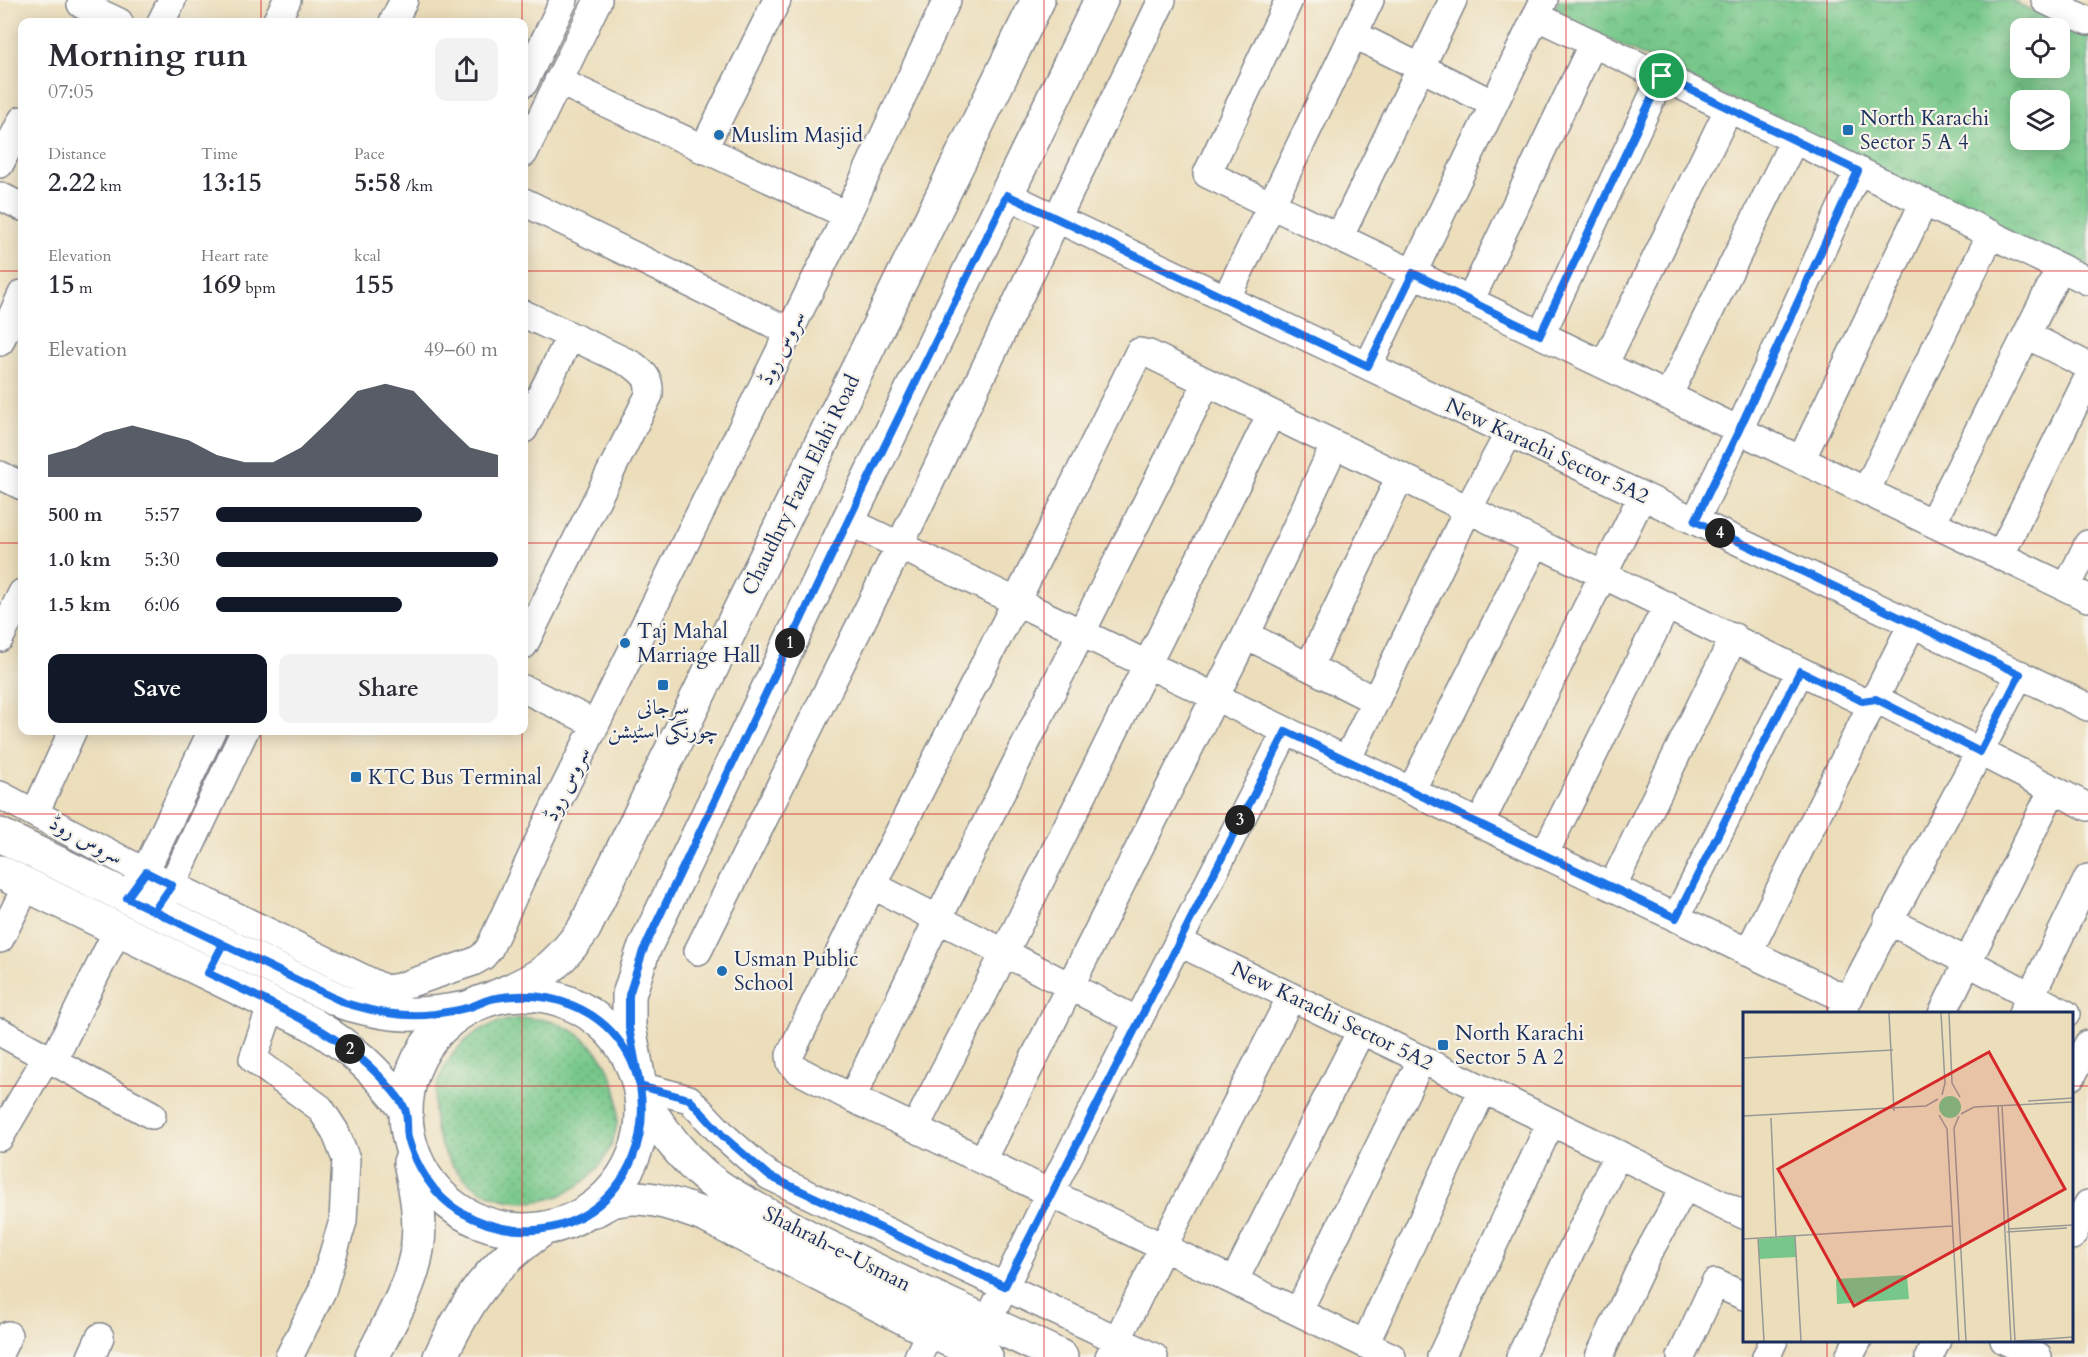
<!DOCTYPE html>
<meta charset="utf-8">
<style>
:root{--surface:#fff;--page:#f2f2f3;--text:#2b2b33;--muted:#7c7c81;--accent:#111827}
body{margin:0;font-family:Cardo,Amiri,serif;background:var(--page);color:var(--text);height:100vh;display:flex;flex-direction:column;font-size:22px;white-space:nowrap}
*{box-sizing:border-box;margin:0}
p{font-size:20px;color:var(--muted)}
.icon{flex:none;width:33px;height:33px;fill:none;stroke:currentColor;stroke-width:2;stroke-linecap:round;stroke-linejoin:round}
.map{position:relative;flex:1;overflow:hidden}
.details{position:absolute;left:18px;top:18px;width:510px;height:717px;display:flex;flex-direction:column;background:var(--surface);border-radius:12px;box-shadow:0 3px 15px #0003}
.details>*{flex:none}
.tools{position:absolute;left:2010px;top:18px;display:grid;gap:12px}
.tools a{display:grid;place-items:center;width:60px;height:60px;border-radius:12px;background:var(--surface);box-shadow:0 3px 15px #0003;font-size:30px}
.pin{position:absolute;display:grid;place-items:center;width:51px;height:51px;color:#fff;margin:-26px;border:3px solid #fff;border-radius:50%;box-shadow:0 2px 6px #0007}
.km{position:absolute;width:30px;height:30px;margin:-15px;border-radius:50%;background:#222;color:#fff;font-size:16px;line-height:30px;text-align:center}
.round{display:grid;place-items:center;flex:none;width:63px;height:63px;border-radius:12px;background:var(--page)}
.overview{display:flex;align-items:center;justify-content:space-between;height:102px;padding:0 30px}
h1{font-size:33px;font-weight:800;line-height:45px}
.metrics{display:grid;grid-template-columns:repeat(3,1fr);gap:9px;height:102px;padding:6px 30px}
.metrics div{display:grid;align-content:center}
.metrics b{font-size:26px;font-weight:800}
.metrics small{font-size:16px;font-weight:400}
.metrics p{font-size:16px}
.chart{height:168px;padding:12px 30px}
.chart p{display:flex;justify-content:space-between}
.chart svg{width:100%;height:108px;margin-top:6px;fill:var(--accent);opacity:.7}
.cta{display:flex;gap:12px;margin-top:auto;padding:12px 30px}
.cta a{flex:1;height:69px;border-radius:12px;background:var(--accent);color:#fff;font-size:24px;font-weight:800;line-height:69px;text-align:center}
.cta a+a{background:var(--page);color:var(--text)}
ul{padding:0 30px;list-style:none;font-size:20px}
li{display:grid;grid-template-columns:96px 72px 1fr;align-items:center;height:45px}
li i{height:15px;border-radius:8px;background:var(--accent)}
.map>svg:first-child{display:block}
.grass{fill:url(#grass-dots);stroke:#487b74;stroke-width:1.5}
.park{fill:url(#park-crowns);stroke:#487b74;stroke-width:1.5;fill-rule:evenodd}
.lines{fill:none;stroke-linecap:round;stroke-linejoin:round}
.minor-casing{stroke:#84868c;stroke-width:30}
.major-casing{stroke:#84868c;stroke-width:36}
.minor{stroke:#fff;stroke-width:27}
.major{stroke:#fff;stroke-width:33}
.route-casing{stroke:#fff;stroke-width:12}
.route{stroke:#1a73e8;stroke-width:8}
.grid{fill:none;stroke:#d62828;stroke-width:1.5;stroke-opacity:0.55}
.poi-dot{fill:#1f6fb2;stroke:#f7f3e8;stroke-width:2}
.labels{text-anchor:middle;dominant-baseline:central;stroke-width:4.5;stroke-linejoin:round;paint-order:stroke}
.poi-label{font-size:21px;fill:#1b2f5e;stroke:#f7f3e8;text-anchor:start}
.street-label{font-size:21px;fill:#1b2f5e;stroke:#f7f3e8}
.inset-road{fill:none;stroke:#989896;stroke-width:1.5}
.view{fill:#d62828;fill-opacity:0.15;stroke:#d62828;stroke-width:3}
.inset-edge{fill:none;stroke:#1b2f5e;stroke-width:3}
</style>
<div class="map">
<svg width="2088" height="1357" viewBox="0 0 2088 1357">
<defs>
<pattern id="grass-dots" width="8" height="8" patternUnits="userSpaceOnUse" patternTransform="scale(1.5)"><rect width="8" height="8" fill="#76c789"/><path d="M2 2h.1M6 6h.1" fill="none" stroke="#60a273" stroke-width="1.8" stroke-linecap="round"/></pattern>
<pattern id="park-crowns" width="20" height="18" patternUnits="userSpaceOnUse" patternTransform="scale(1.5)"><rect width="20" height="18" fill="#76c789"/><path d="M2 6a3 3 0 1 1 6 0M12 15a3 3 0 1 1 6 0" fill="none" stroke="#60a273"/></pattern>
</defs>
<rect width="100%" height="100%" fill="#f7f3e8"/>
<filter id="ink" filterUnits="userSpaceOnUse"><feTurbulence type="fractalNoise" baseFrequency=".0167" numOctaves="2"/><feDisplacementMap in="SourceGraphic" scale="12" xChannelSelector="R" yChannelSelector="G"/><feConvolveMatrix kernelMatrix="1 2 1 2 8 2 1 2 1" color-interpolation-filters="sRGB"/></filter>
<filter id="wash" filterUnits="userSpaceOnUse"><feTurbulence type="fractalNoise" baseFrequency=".008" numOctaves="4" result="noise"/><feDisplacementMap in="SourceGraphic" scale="24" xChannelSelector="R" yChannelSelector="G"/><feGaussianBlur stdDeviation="1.35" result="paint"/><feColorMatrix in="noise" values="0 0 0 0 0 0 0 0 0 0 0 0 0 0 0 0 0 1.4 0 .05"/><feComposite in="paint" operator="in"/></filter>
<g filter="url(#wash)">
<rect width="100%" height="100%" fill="#ecdebb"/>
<path class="grass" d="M434 1110a92 92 0 1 1 184 0a92 92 0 1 1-184 0Z"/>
<path class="park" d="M1559 0H2010L2088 36V273L1553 12ZM2020 28H2060V68H2020ZM2020 100H2060V140H2020Z"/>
</g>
<g filter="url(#ink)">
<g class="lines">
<g class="minor-casing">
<path id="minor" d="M1289 0 1207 174 2088 598
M2045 0 2088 21
M81 4 119 22
M1536 16 2088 281
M161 22 172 0
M276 22 287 0
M393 22 404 0
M1353 34 1494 104
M558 81 847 215
M524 83 564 0
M703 150 777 0
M524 153 598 0
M0 164 22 120
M1007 195 2088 707
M0 196 22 207
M524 202 790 332
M1339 238 1453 0
M1226 299 1370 0
M1470 301 1593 43
M524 314 633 365C646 375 650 379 649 395L524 645
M1541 335 1662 76
M2027 335 2088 366
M0 342 22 294
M1604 365 1729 108
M1368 366 1544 0
M1668 396 1794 140
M524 429 570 337
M1801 460 1924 202
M0 475 22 486
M1866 491 1991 234
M848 521 1848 1000
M1695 521 1739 430 1858 171
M1932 523 2060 268
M2000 556 2088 378
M2067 587 2088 544
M1246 635 1376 701
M0 638 22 593
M1309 667 1400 477
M524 689 596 724
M1347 760 1468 509 1509 433
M1411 791 1536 543
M0 795 145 872 385 989 399 987 473 962 482 957 489 949 547 823 847 215 947 0
M35 813 73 730
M1480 824 1642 496
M1544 855 1667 605
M872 885 1138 1021
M134 887 145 872 212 730
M1612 887 1734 637
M163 899 172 885 245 730
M1676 918 1800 671
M1888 920 2066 1014
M0 939 27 885
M1178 942 1744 1215
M698 951 899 547 1162 0
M1748 953 1912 624
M272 1004 253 1059 320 1108 335 1131 346 1159 343 1221 322 1291 289 1357
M1841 1014C1899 900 1962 788 2020 674
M1942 1014 2053 789
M2022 1014 2088 878
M0 1032 152 1115
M53 1061 118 929
M2072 1076 2088 1044
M640 1086 689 1099 725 1137 769 1176 1154 1357
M852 1098 938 919 1207 382
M915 1128 1005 952 1271 414
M0 1137 46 1058
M983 1160 1246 635 1334 446
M2072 1236 2088 1204
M1234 1281 1361 1031
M1298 1312 1422 1059
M988 1321 1050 1193 1286 731
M2004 1340 2038 1357
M1365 1344 1483 1089
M0 1352 8 1335
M91 1357 100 1337
M918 1357 940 1312
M1109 1357 1163 1247 1291 997
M1392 1357 852 1098 796 1069 791 1063 790 1055 872 885 1016 602 1139 352 1149 354C1387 470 1624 585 1862 701L1876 699 2088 807
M1441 1357 1551 1122
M1520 1357 1618 1154
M1599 1357 1646 1257 1685 1187
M1681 1357 1715 1283 1744 1296
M1766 1357 1774 1340
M1849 1357 1858 1340
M1929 1357 1937 1340"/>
</g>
<g class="major-casing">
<path id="major" d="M0 835 345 1003C394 1017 417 1017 467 1008
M0 872 312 1024C354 1050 375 1069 405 1108
M406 1112a118 118 0 1 1 236 0a118 118 0 1 1-236 0Z
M493 998C539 979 555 969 584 929L1038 0
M640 1086 629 1027V995L643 951 848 521 1101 0
M643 1101C662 1130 683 1159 711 1181 737 1201 768 1215 797 1231 883 1277 973 1314 1061 1357
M595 1210C601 1207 609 1201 617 1200 646 1193 679 1206 706 1216L930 1331 986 1357
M372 1357C389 1324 411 1287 417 1250 422 1221 416 1191 410 1162
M440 1357C468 1299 489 1267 542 1230"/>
</g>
<use href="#minor" class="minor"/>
<use href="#major" class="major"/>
</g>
</g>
<g class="lines" filter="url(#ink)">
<g class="route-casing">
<path id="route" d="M1662 76 1540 335 1413 273 1368 366 1007 195 848 521 643 951 629 995V1028L640 1086C637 1077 634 1065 629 1056 602 1007 549 989 496 998 486 999 476 1006 466 1008 456 1011 445 1012 435 1014 403 1018 375 1012 345 1003L154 911 172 885 146 872 127 898 223 944 208 973C271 1004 337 1029 385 1082 391 1089 400 1098 404 1107 409 1116 406 1129 408 1138 416 1166 434 1196 459 1211 554 1267 657 1194 640 1086L689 1099 724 1137 769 1176 1005 1286 1286 731 1676 918 1800 671 1862 701 1876 699 1980 752 2020 674 1695 521 1739 430 1858 171 1662 76"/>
</g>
<use href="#route" class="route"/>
</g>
<path class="grid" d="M261 0V22M522 0V22M783 0V1357M1044 0V1357M1305 0V1357M1566 0V1357M1827 0V1014M0 271H22M524 271H2088M0 543H22M524 543H2088M261 730V1357M522 730V1357M0 814H2088M0 1086H1744M2072 1086H2088M1827 1340V1357"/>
<g class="poi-dot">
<rect x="1842" y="124" width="12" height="12" rx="3"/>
<circle cx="719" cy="135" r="6"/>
<circle cx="625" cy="643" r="6"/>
<rect x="657" y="679" width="12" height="12" rx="3"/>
<rect x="350" y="771" width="12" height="12" rx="3"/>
<circle cx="722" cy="971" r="6"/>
<rect x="1437" y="1039" width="12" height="12" rx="3"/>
</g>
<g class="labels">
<g class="poi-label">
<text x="1860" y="118">North Karachi<tspan x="1860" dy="24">Sector 5 A 4</tspan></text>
<text x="731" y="135">Muslim Masjid</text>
<text x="637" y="631">Taj Mahal<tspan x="637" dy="24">Marriage Hall</tspan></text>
<text x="663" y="707" text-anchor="middle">سرجانی<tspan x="663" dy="24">چورنگی اسٹیشن</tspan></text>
<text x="368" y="777">KTC Bus Terminal</text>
<text x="734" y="959">Usman Public<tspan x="734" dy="24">School</tspan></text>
<text x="1455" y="1033">North Karachi<tspan x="1455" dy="24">Sector 5 A 2</tspan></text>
</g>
<g class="street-label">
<text transform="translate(782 348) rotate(-64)">سروس روڈ</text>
<text transform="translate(1547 451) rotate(25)">New Karachi Sector 5A2</text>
<text transform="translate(801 485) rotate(-64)">Chaudhry Fazal Elahi Road</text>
<text transform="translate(567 784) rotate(-64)">سروس روڈ</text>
<text transform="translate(86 840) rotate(28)">سروس روڈ</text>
<text transform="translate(1332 1016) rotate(26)">New Karachi Sector 5A2</text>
<text transform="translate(837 1249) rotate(27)">Shahrah-e-Usman</text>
</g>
</g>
<g transform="translate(1743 1012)">
<rect width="330" height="330" fill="#ecdebb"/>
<path d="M196 95a11 11 0 1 1 22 0a11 11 0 1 1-22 0Z" fill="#76c789"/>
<path d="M52 224 53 245 16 247 15 227ZM164 263 166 287 94 292 93 267Z" fill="#76c789"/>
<path class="inset-road" d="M146 1 151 99M198 1 202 71 199 83M206 1 209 71 217 85M0 46 150 38M285 89 330 86M255 94 268 329M259 94 272 329M218 102 231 95 330 90M196 103 204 117 216 329M0 104 183 94 195 87M216 104 211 116 223 329M28 106 33 225M265 217 330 213M264 220 324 216M52 224 58 329M0 227 209 214M15 227 21 329M273 329 330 325"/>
<path class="view" d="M246 40 322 177 111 294 35 157Z"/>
<rect width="330" height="330" class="inset-edge"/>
</g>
</svg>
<div class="tools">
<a><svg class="icon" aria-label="locate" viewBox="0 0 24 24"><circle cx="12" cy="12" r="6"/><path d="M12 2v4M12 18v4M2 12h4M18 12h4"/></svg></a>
<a><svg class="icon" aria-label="layers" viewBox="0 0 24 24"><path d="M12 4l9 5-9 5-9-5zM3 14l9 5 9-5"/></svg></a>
</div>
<div class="pin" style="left:1662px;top:76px;background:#1e9e55"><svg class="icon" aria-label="arrive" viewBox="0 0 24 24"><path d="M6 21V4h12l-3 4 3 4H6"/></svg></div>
<b class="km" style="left:790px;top:643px">1</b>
<b class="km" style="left:350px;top:1049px">2</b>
<b class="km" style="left:1240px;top:820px">3</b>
<b class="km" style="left:1720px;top:533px">4</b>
<section class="details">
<div class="overview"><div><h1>Morning run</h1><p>07:05</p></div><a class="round"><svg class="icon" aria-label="share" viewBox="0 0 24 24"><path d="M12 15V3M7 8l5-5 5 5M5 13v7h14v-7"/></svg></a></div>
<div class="metrics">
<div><p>Distance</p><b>2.22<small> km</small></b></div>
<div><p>Time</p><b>13:15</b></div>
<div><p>Pace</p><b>5:58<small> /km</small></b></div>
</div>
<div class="metrics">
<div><p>Elevation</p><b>15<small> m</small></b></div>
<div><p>Heart rate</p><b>169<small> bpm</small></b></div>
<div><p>kcal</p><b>155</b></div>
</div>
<div class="chart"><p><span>Elevation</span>49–60 m</p>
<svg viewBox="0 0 160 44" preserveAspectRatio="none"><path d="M0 44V35L10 32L20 26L30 23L40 26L50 29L60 35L70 38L80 38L90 32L100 21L110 9L120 6L130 9L140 21L150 32L160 35V44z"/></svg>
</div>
<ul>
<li><b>500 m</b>5:57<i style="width:73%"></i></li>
<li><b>1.0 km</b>5:30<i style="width:100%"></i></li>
<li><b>1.5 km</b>6:06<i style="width:66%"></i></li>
</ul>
<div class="cta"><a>Save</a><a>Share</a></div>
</section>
</div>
